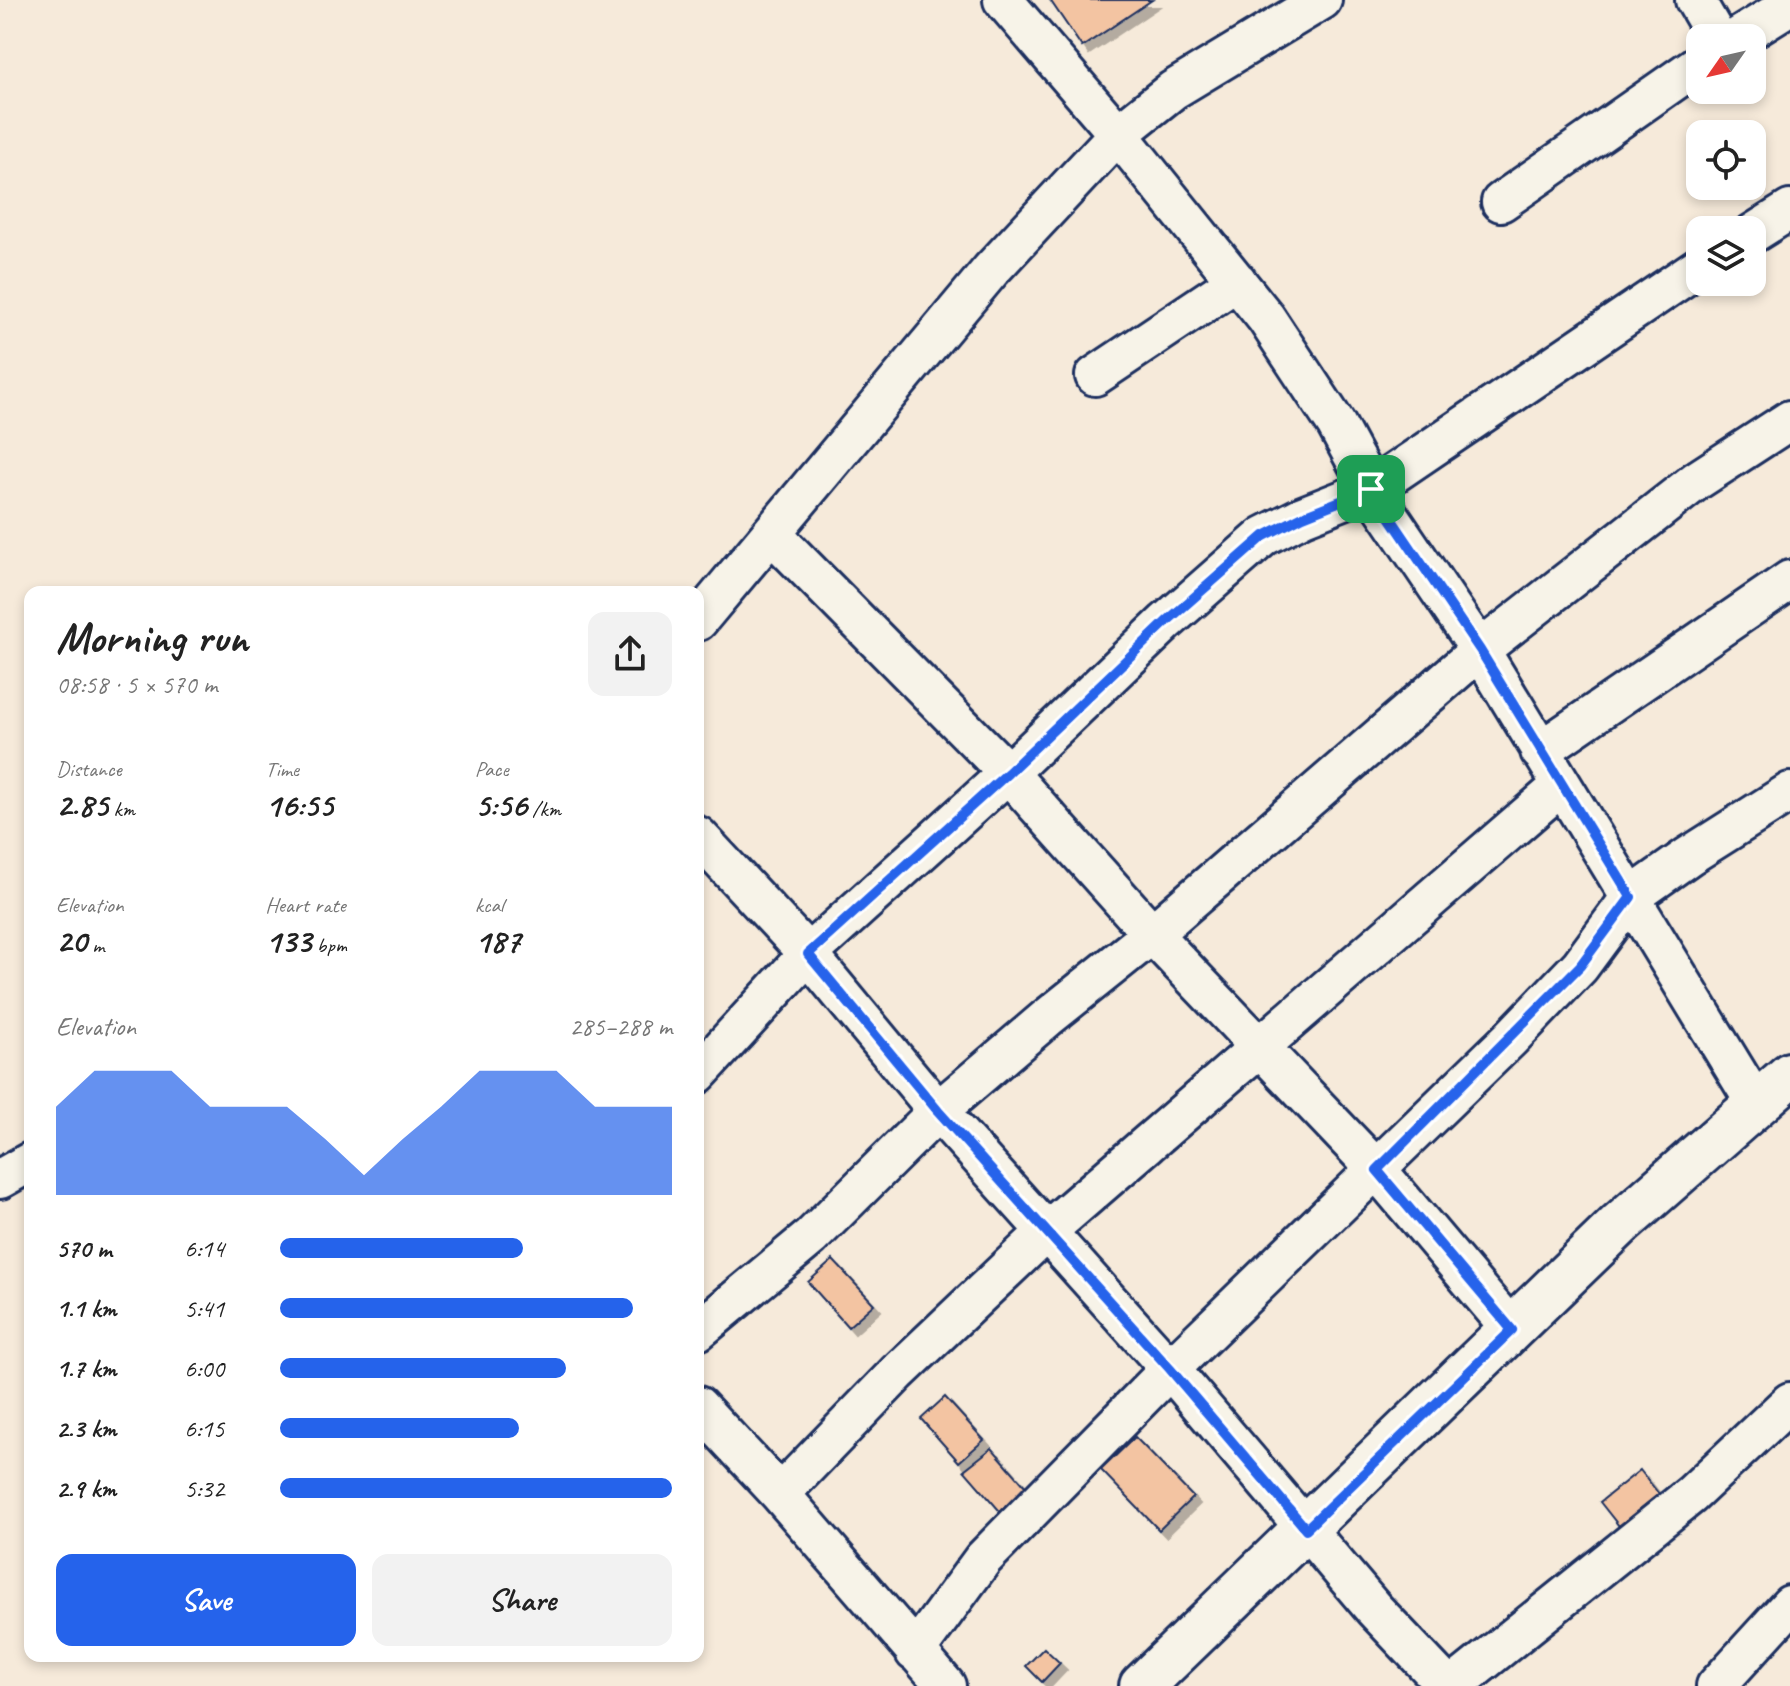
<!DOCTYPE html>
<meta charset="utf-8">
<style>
:root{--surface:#fff;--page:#f2f2f2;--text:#222;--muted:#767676;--accent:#2563eb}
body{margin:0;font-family:Caveat,sans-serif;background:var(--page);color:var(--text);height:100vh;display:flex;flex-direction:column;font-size:30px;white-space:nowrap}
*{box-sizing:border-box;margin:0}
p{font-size:26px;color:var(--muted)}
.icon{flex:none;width:44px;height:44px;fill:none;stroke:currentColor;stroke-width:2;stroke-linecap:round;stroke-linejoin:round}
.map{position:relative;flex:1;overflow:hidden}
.details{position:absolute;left:24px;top:586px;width:680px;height:1076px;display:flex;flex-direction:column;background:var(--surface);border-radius:16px;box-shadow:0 4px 12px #0003}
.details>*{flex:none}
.needle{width:52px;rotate:236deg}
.fabs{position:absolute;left:1686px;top:24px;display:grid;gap:16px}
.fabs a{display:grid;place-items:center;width:80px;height:80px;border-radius:16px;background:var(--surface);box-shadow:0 4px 12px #0003;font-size:40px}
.pin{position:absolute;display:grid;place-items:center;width:68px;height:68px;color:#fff;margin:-34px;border-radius:16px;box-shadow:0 4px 12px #0006}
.round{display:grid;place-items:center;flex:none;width:84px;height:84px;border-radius:16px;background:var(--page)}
.summary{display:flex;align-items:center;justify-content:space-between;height:136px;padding:0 32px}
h1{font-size:44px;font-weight:700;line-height:60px}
.metrics{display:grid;grid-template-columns:repeat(3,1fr);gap:12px;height:136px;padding:8px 32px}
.metrics div{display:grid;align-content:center}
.metrics b{font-size:34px;font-weight:700}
.metrics small{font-size:22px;font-weight:400}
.metrics p{font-size:22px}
.chart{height:224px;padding:16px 32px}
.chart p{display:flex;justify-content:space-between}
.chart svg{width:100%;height:144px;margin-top:8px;fill:var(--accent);opacity:.7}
.primary-button{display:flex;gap:16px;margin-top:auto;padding:16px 32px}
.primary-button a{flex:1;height:92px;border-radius:16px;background:var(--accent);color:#fff;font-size:32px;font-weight:700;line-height:92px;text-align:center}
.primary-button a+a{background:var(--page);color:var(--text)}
ul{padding:0 32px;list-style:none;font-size:26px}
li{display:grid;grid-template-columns:128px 96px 1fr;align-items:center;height:60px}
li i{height:20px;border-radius:10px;background:var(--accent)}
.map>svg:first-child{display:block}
.building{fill:#f3c4a2;stroke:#1b2f5e;stroke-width:2;filter:url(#shadow)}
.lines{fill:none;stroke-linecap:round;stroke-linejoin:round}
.minor-casing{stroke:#1b2f5e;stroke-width:44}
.secondary-casing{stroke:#1b2f5e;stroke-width:50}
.minor{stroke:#f7f3e8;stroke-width:38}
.secondary{stroke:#f7f3e8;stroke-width:44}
.route-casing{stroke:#fff;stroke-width:16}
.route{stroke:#2563eb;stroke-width:10}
</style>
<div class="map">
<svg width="1790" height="1686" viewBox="0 0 1790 1686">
<defs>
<filter id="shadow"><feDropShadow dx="7" dy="7" stdDeviation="0" flood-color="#0004"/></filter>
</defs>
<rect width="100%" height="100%" fill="#f6eada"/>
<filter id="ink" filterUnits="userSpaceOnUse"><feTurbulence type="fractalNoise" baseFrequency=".0125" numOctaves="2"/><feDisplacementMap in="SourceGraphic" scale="16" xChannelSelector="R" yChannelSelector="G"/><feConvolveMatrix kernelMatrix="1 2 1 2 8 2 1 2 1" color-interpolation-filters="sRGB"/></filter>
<g filter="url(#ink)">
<path class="building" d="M1050 0H1152L1082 47Z
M833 1260 874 1304 848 1327 808 1282Z
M945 1397 984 1440 959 1462 921 1419Z
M1135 1437 1193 1497 1159 1530 1101 1470Z
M992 1448 1032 1494 1005 1517 964 1470Z
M1640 1470 1659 1494 1619 1526 1600 1502Z
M1044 1648 1060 1663 1042 1682 1026 1666Z"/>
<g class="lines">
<g class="minor-casing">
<path id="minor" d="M1003 0 1118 134 1266 318 1336 424 1371 489 1480 650 1756 1104
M1695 0 1717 38
M1737 38 1790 5
M1501 202 1700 63
M1752 234 1790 210
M1095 376 1237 281
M772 534 1008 773 1152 934 1377 1170 1512 1330
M698 621 991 270 1118 134 1173 90 1322 0
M1540 751 1790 580
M698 836 808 954 938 1111 1170 1369 1373 1608 1447 1686
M698 1074 808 954 1008 773 1166 622 1264 536 1303 516 1371 489 1700 266
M0 1179 30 1162
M698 1331 811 1237 938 1111 1047 1018 1152 934 1480 650 1696 481 1790 420
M698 1406 780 1494 946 1686
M780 1494 897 1373 1047 1231 1561 786
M915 1652 983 1559 1170 1369 1510 1039 1580 966 1631 897 1689 856 1790 792
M1453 1686 1691 1495 1790 1402
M1716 1686 1790 1605"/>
</g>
<g class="secondary-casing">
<path id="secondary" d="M1142 1686 1620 1224 1790 1075"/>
</g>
<use href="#minor" class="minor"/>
<use href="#secondary" class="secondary"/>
</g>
</g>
<g class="lines" filter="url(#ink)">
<g class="route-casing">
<path id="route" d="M1371 489 1480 650 1631 897 1580 966 1377 1170 1512 1330 1306 1529 1170 1369 938 1111 808 954 1008 773 1166 622 1264 536 1303 516Z"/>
</g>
<use href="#route" class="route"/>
</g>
</svg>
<div class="fabs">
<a><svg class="needle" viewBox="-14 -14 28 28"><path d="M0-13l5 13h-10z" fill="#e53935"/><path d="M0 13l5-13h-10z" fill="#767676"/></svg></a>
<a><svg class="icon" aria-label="locate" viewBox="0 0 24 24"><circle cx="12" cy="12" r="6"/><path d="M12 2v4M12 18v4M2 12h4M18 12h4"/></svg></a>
<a><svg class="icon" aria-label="layers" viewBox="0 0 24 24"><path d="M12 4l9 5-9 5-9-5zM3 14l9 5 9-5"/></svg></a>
</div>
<div class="pin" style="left:1371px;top:489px;background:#1e9e55"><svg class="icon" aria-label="arrive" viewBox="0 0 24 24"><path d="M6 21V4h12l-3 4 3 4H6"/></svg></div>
<section class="details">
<div class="summary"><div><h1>Morning run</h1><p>08:58 · 5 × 570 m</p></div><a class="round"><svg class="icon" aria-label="share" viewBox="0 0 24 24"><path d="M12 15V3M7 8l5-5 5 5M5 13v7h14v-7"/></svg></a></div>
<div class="metrics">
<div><p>Distance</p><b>2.85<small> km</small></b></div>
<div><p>Time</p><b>16:55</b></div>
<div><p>Pace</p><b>5:56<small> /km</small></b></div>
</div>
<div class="metrics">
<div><p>Elevation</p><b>20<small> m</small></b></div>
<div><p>Heart rate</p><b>133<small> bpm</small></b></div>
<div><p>kcal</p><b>187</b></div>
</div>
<div class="chart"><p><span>Elevation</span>285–288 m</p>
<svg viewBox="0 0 160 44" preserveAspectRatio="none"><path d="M0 44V17L10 6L20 6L30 6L40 17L50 17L60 17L70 27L80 38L90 27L100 17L110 6L120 6L130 6L140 17L150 17L160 17V44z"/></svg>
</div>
<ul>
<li><b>570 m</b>6:14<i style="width:62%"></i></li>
<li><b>1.1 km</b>5:41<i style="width:90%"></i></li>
<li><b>1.7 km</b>6:00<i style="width:73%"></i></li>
<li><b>2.3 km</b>6:15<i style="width:61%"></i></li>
<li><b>2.9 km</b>5:32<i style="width:100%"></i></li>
</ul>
<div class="primary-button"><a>Save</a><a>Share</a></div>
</section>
</div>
